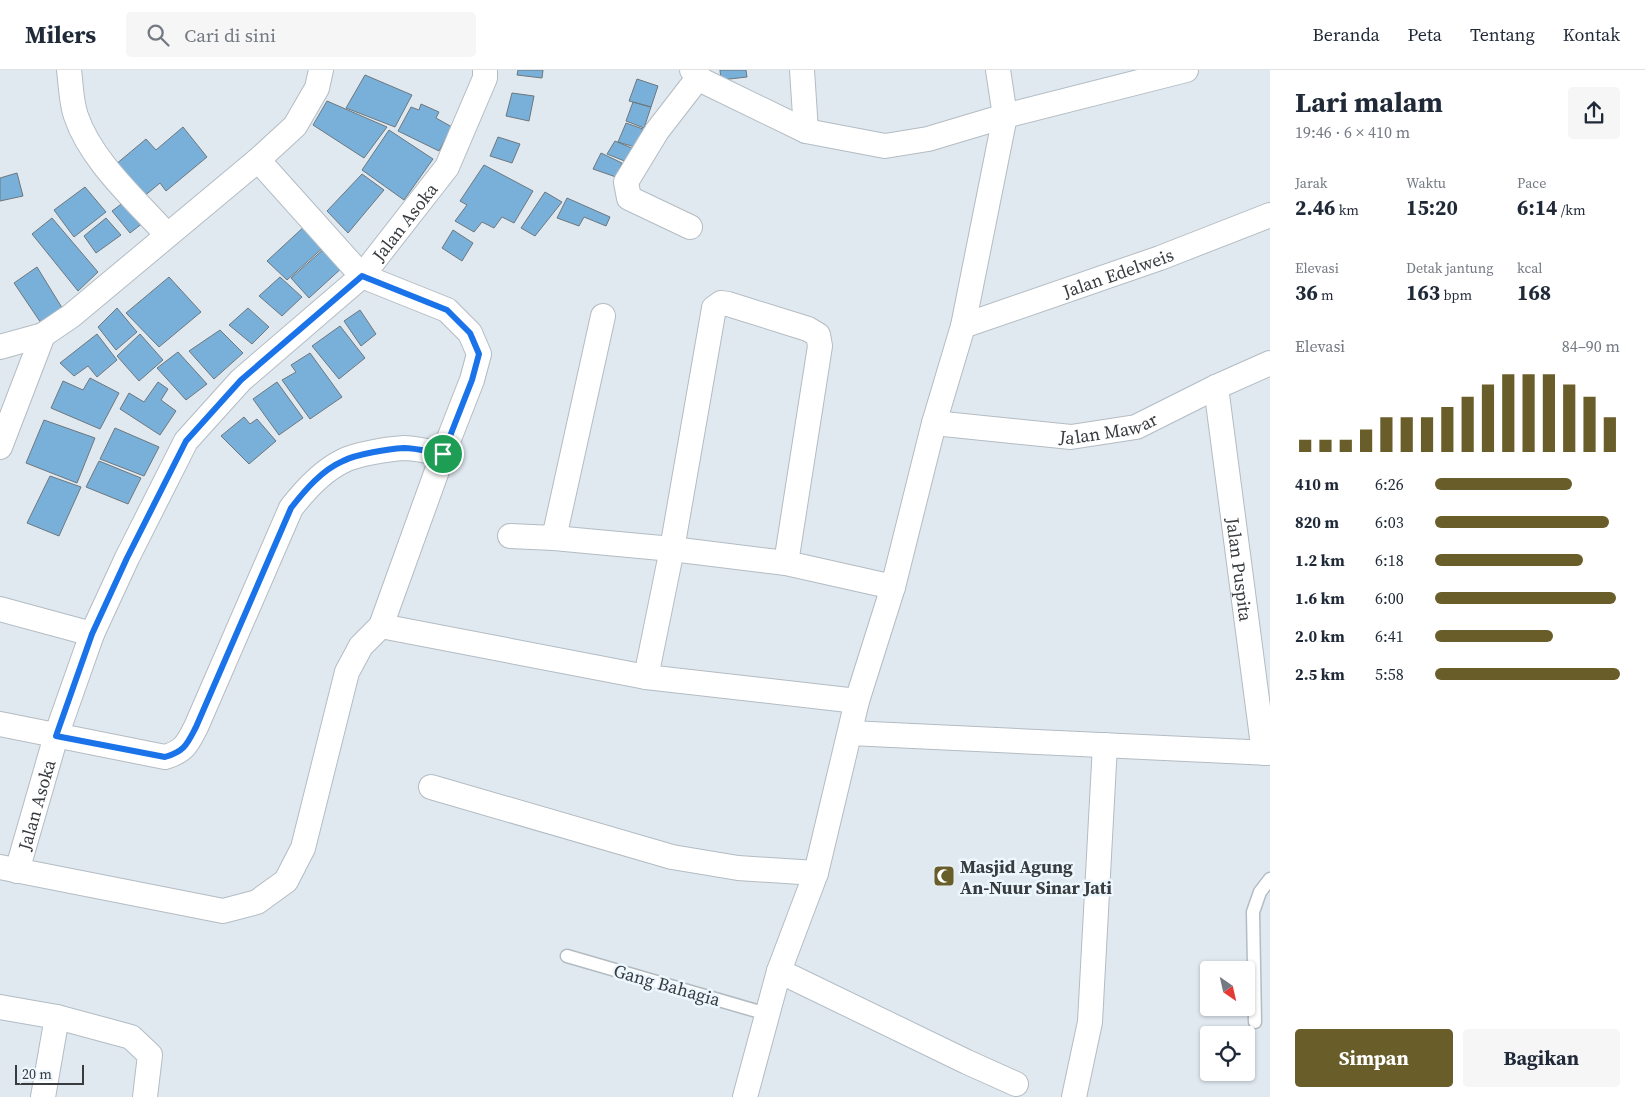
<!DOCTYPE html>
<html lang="id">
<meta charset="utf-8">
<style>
:root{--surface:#fff;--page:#f6f6f7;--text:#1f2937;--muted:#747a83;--line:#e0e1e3;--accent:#695d2a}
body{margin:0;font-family:"Source Serif 4",serif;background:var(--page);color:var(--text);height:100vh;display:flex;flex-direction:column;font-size:19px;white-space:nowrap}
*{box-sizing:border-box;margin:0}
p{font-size:16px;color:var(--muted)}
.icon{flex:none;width:28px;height:28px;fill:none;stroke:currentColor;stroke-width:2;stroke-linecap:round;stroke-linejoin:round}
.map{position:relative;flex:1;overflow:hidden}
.sheet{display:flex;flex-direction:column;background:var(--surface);width:375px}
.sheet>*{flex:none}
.needle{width:32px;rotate:146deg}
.tools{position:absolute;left:1200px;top:891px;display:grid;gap:10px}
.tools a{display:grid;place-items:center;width:55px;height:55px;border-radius:5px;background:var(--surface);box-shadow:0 1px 4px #0004;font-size:25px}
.scale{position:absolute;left:15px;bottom:12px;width:69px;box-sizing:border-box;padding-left:5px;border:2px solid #383c3f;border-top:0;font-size:14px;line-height:18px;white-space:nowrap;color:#383c3f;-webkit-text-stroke:4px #edf7fe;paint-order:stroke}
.pin{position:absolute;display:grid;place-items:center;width:42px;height:42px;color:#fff;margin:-21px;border:2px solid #fff;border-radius:50%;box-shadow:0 1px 5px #0007}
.round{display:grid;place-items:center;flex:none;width:52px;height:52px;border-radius:5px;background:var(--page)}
.summary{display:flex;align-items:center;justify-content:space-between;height:85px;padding:0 25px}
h1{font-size:28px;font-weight:700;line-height:38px}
.figures{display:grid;grid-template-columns:repeat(3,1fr);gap:8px;height:85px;padding:5px 25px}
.figures div{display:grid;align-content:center}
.figures b{font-size:21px;font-weight:700}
.figures small{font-size:14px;font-weight:400}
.figures p{font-size:14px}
.chart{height:140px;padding:10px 25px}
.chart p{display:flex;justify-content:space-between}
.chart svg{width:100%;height:90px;margin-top:5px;stroke:var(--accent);stroke-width:6}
.cta{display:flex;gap:10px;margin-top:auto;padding:10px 25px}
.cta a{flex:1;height:58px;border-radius:5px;background:var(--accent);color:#fff;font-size:20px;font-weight:700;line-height:58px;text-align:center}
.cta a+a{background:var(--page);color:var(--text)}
ul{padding:0 25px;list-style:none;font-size:16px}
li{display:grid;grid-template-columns:80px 60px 1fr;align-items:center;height:38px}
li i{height:12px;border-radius:6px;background:var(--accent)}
header{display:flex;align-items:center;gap:30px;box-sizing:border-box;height:70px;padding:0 25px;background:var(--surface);border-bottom:1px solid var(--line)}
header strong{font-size:24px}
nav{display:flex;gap:28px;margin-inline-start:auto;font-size:18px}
.search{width:350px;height:45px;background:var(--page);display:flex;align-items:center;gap:12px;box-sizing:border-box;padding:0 18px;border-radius:5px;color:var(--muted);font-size:19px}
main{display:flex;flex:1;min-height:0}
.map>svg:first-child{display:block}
.building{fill:#78b0d9;stroke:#6e777d}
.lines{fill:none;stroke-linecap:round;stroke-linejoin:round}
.lane-casing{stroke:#b3bcc3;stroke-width:15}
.street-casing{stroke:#b3bcc3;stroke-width:26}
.lane{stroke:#fff;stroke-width:12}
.street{stroke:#fff;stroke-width:24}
.route-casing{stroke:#fff;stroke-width:10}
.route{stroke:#1a73e8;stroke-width:6}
.labels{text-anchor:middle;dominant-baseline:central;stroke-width:5;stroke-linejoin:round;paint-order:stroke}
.street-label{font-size:18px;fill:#383c3f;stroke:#edf7fe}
.poi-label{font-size:18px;font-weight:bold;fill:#383c3f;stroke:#edf7fe;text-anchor:start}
</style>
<header>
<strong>Milers</strong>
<div class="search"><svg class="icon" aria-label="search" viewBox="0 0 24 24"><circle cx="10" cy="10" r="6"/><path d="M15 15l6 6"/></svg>Cari di sini</div>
<nav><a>Beranda</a><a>Peta</a><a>Tentang</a><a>Kontak</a></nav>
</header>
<main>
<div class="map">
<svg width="1270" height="1027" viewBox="0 0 1270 1027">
<rect width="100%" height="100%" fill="#e0e9f0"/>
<path class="building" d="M518 0H543L542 8 517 5Z
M720 0H746L747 7 721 10Z
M365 5 412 25 395 57 346 38Z
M637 9 658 16 651 37 629 31Z
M512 23 534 26 529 51 506 46Z
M327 31 387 57 364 88 313 55Z
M633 32 651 37 644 58 626 51Z
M421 34 439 42 436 48 452 57 439 81 398 61 411 37 419 40Z
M626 53 643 59 635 77 618 72Z
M183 57 207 87 166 121 160 113 142 128 115 95 146 69 156 80Z
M389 60 433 89 404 130 362 100Z
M498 67 520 74 512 93 490 86Z
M615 71 634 79 627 92 607 84Z
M601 83 622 93 616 107 593 99Z
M484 95 533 121 514 153 502 147 494 158 482 152 474 162 455 151 467 135 460 131Z
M17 103 23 126 0 131V108Z
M362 104 384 120 348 163 327 141Z
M85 117 106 142 74 167 54 140Z
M545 122 562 132 535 166 521 158Z
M567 128 610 147 606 156 584 147 579 156 557 148Z
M128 129 148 149 130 163 112 141Z
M52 148 98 202 78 221 32 164Z
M106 148 121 165 96 183 84 166Z
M307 154 326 175 287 210 267 191Z
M453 160 473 173 462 191 442 178Z
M326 177 344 196 309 228 291 208Z
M37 197 64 241 43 256 14 213Z
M169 207 201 242 159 277 126 243Z
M280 207 302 227 282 246 259 226Z
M117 238 137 262 116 280 98 257Z
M248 238 269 257 252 274 229 255Z
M360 240 376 264 361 276 344 251Z
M340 256 365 288 339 309 312 276Z
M220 260 243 283 214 309 189 281Z
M97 264 117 290 97 307 88 296 74 306 60 293Z
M140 264 163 290 139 311 117 286Z
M178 282 207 314 186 330 157 298Z
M310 283 342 327 310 349 282 310 296 302 291 295Z
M90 308 119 323 100 359 51 338 63 311 83 320Z
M158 312 168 319 161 330 176 341 160 365 120 339 129 323 144 332Z
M277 312 303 348 279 365 253 329Z
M244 347 250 354 257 349 276 371 249 394 221 366Z
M44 350 95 368 77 413 26 393Z
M115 358 159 377 144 406 100 389Z
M99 391 141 408 128 434 86 417Z
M50 406 81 417 59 466 27 453Z"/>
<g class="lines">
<g class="lane-casing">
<path id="lane" d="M567 886 767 944
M1255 952 1253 842 1260 822 1270 809"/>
</g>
<g class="street-casing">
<g id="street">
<path d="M69 0C71 15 71 32 76 46 91 91 136 130 167 165"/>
<path d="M692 0 698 8 705 12 806 61 885 76 928 69 1005 46 1186 0"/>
<path d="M802 0 806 61"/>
<path d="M258 90 362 206 447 240 470 263 479 284 472 310 443 384 381 556"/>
<path d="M690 157 629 128 626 112 657 61 698 8"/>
<path id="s1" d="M963 256 1160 188 1270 145"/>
<path d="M0 277 43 265 71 246 258 90 295 56 317 18 321 0"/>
<path id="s2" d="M1216 317 1264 683"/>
<path id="s3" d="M934 353 1071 367 1136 357 1216 317 1270 293"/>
<path d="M0 377 43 265"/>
<path d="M510 466 554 468 672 479 786 493 893 517"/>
<path d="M554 468 603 246"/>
<path d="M0 539 92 564"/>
<path d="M646 607 672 479 714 238 721 233 728 234 808 259 818 265 820 276 786 493"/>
<path d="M0 654 165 687C185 681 187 674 196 657L291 438C305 420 322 401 343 391 356 384 389 379 404 378 416 378 430 382 443 384"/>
<path d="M850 663 1270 683"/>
<path d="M431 717 672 787 738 798 816 803"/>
<path d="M0 797 223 841 257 832 286 811 303 778 347 602 361 576 381 556 646 607 857 631"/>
<path id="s4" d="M17 801 56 666 92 564 127 488 186 371 241 310 362 206 447 97 485 8V0"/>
<path d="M779 901 967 992 1016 1014"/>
<path d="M0 937 57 947 131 967 150 985 145 1027"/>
<path d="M43 1027 57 947"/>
<path d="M745 1027 779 901 816 803 857 631 893 517 934 353 963 256 1005 46 998 0"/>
<path d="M1074 1027 1090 952 1105 675"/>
</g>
</g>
<use href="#lane" class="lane"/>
<use href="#street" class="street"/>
</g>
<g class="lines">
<g class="route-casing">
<path id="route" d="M362 206 447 240 470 263 479 284 472 310 443 384C430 382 416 378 404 378 389 379 356 384 343 391 322 400 305 420 291 438L196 657C187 674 185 681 165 687L56 666 92 564 127 488 186 371 241 310Z"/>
</g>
<use href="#route" class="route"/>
</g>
<defs>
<g id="mosque-square" transform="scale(1.125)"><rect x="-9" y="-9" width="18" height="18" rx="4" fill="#695d2a" stroke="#edf7fe"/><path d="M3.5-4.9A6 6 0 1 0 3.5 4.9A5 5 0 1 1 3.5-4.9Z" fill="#fff"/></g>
</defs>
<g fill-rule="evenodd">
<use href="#mosque-square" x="944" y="806"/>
</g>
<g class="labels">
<g class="street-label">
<text stroke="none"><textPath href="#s4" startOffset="774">Jalan Asoka</textPath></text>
<text stroke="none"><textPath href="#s1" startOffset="164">Jalan Edelweis</textPath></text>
<text stroke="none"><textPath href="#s3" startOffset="176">Jalan Mawar</textPath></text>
<text stroke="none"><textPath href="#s2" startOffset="184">Jalan Puspita</textPath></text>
<text stroke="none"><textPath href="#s4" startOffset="69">Jalan Asoka</textPath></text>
<text transform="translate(667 915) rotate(16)">Gang Bahagia</text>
</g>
<g class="poi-label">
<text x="960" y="796">Masjid Agung<tspan x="960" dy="21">An-Nuur Sinar Jati</tspan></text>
</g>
</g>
</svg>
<div class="tools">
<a><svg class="needle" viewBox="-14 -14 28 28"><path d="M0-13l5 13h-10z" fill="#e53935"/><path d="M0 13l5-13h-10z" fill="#747a83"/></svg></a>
<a><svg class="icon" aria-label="locate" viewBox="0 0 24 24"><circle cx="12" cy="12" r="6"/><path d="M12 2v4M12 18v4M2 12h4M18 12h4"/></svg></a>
</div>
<div class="scale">20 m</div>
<div class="pin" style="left:443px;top:384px;background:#1e9e55"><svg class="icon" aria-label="arrive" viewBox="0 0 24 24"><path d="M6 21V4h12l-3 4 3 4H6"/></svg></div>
</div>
<section class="sheet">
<div class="summary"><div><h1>Lari malam</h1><p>19:46 · 6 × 410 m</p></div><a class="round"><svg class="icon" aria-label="share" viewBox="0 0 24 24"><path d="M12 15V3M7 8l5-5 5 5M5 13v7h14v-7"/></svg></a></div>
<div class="figures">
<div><p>Jarak</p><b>2.46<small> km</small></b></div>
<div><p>Waktu</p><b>15:20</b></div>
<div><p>Pace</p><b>6:14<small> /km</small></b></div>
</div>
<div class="figures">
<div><p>Elevasi</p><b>36<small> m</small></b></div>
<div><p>Detak jantung</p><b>163<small> bpm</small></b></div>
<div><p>kcal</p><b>168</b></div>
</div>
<div class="chart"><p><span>Elevasi</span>84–90 m</p>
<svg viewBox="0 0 160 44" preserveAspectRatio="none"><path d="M5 44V38M15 44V38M25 44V38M35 44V33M45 44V27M55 44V27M65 44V27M75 44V22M85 44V17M95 44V11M105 44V6M115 44V6M125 44V6M135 44V11M145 44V17M155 44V27"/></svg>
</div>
<ul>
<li><b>410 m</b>6:26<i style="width:74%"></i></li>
<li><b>820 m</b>6:03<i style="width:94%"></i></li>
<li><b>1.2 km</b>6:18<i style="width:80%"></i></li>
<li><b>1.6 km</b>6:00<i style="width:98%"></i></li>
<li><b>2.0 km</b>6:41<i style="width:64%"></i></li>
<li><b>2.5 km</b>5:58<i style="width:100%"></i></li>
</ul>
<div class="cta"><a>Simpan</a><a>Bagikan</a></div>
</section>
</main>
